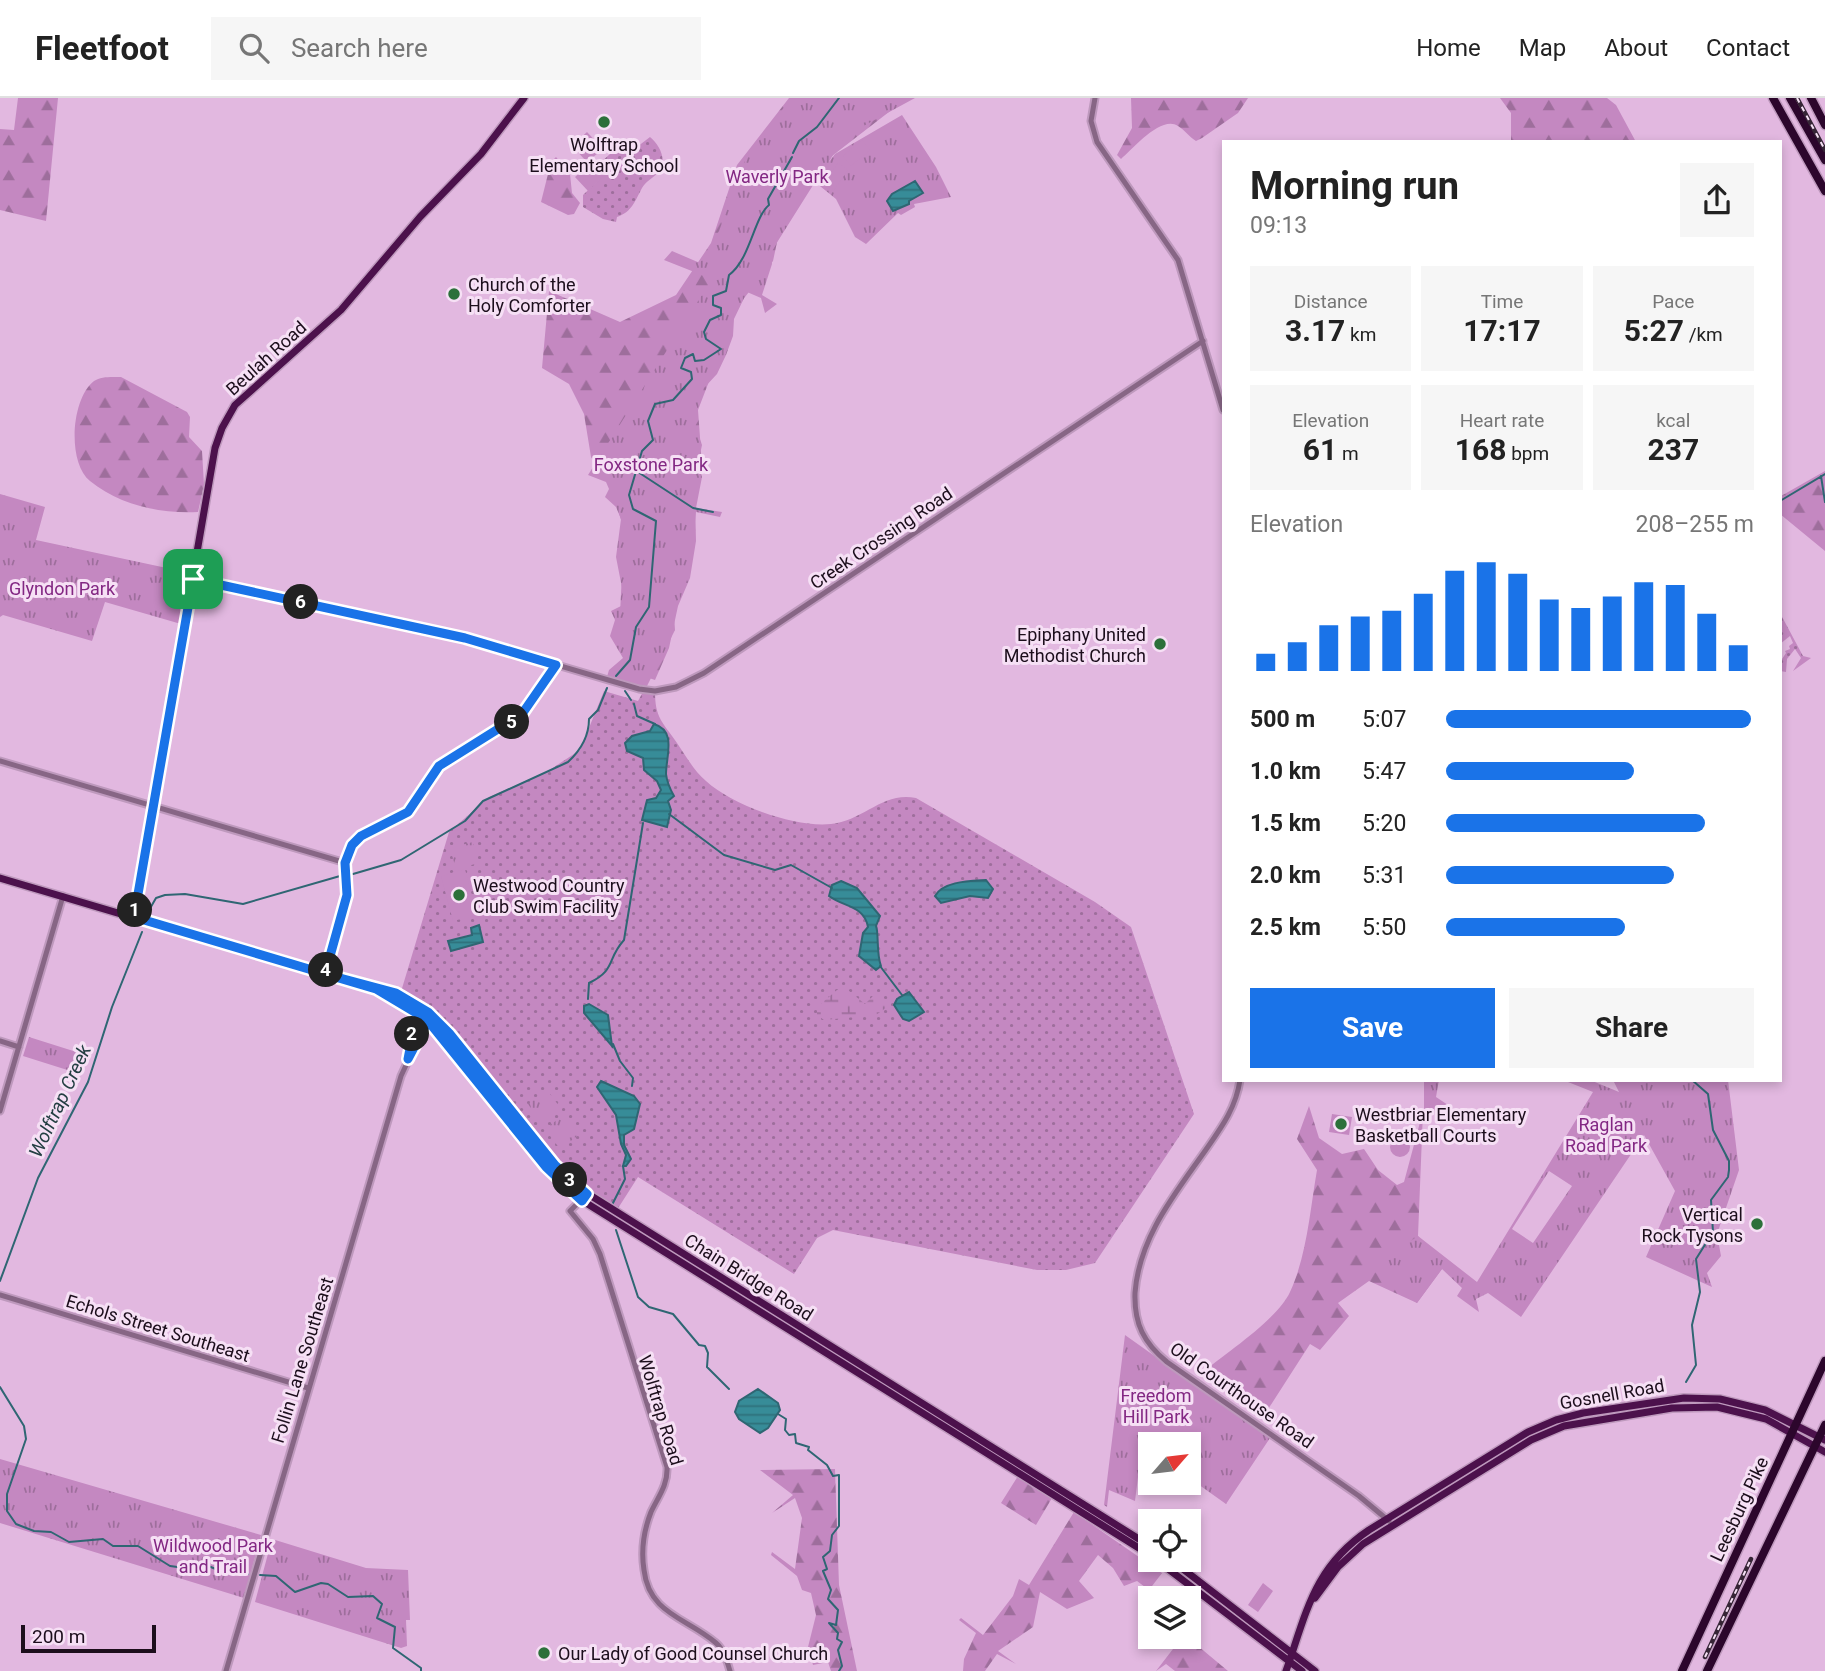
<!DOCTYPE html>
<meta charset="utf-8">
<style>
:root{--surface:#fff;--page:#f6f6f6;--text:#222;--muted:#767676;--line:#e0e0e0;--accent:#1a73e8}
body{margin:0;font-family:Roboto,sans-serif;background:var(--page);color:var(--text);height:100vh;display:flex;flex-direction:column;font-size:26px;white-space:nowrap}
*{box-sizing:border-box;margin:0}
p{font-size:23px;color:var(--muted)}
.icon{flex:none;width:38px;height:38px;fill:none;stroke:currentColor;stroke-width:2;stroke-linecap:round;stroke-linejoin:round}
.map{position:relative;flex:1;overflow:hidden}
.sheet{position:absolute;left:1222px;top:42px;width:560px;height:942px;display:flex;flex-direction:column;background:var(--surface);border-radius:0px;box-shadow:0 4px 10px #0003}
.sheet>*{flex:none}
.needle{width:46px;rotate:62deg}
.controls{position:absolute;left:1138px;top:1334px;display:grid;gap:14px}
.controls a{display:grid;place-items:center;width:63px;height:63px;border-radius:0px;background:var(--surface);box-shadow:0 4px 10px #0003;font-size:35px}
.scale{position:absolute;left:21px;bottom:18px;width:135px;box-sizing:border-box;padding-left:7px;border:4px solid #1c0e1c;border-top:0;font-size:19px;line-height:24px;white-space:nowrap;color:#1c0e1c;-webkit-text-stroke:5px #f6e0f5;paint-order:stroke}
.pin{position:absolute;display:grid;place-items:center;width:60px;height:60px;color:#fff;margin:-30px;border-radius:14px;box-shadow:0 4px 10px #0006}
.km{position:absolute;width:35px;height:35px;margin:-18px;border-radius:50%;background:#222;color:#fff;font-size:19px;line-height:35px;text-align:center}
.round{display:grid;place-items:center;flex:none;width:74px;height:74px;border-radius:0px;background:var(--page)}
.head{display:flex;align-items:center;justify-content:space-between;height:119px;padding:0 28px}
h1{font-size:38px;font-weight:700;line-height:52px}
.figures{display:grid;grid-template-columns:repeat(3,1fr);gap:10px;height:119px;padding:7px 28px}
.figures div{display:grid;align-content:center;border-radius:0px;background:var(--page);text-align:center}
.figures b{font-size:30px;font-weight:700}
.figures small{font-size:19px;font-weight:400}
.figures p{font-size:19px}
.chart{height:196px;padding:14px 28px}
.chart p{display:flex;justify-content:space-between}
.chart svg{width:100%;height:126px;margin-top:7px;stroke:var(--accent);stroke-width:6}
.cta{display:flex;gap:14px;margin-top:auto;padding:14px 28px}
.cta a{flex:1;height:80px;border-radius:0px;background:var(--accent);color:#fff;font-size:28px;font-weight:700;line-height:80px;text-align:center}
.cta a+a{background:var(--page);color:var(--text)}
ul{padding:0 28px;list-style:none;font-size:23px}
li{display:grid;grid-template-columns:112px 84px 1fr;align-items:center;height:52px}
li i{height:18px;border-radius:9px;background:var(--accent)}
header{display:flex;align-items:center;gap:42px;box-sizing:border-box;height:98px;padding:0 35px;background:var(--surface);border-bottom:2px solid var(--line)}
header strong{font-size:33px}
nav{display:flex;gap:38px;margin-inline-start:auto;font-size:24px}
.search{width:490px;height:63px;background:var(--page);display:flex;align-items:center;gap:18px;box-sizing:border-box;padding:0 24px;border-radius:0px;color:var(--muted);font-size:26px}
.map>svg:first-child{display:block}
.grass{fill:url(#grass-dots)}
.forest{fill:url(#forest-firs)}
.wetland{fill:url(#wetland-marsh)}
.park{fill:url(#park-tufts);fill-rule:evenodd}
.garden{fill:#c488c1}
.water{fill:url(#water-rules);stroke:#2f6673;stroke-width:2}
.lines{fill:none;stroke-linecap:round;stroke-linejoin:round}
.stream{stroke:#2f6673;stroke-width:2}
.minor-casing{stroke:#be99bd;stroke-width:9}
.major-casing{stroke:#be99bd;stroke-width:10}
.highway-casing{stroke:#be99bd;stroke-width:11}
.minor{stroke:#876685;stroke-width:5}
.major{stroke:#4c114c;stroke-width:7}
.highway{stroke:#2c062c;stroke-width:8}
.rail-casing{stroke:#362536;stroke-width:4.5}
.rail{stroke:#f6e0f5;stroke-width:2;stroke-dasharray:5;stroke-linecap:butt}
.route-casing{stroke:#fff;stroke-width:14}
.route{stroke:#1a73e8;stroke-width:9}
.poi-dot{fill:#2c703a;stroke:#f6e0f5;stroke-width:2.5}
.labels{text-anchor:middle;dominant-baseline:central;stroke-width:6;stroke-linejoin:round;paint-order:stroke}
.poi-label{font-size:18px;fill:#1c0e1c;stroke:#f6e0f5;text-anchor:start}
.park-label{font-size:18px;fill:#832783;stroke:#f6e0f5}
.street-label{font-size:18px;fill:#1c0e1c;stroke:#f6e0f5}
.water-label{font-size:19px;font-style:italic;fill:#243f43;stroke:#f6e0f5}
</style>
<header>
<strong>Fleetfoot</strong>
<div class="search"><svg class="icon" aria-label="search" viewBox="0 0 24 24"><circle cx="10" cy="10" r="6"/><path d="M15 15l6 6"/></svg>Search here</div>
<nav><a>Home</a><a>Map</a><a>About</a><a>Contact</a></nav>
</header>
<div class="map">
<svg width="1825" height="1573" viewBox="0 0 1825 1573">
<defs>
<pattern id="grass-dots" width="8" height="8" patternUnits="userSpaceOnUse" patternTransform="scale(1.75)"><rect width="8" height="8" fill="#c488c1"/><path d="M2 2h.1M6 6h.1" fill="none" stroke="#9e6e9c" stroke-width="1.8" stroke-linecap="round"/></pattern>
<pattern id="forest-firs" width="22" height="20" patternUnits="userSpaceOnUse" patternTransform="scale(1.75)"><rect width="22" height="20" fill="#c488c1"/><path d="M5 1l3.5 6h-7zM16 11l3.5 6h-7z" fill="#9e6e9c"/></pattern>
<pattern id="wetland-marsh" width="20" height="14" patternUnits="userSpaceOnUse" patternTransform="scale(1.75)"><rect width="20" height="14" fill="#c488c1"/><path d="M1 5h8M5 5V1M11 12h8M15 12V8" fill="none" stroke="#9e6e9c"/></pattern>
<pattern id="park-tufts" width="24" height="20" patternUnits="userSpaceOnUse" patternTransform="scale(1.75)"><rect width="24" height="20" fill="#c488c1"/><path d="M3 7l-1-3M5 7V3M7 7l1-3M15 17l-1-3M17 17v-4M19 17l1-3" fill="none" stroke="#9e6e9c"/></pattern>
<pattern id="water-rules" width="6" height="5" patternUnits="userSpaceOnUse" patternTransform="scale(1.75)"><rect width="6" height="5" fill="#378c98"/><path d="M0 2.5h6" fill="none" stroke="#2e717b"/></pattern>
</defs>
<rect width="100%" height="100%" fill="#e2b8e0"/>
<path class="grass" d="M650 39C660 47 668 63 658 75 654 79 646 83 642 90 635 103 632 114 617 119L616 124 603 121 583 109V97L603 78 598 72 599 66 622 45 633 56V52Z
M1780 515 1803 558 1811 560 1793 573 1801 560 1795 551 1787 561 1786 574 1780 573V564L1786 555 1785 553 1790 551 1789 548 1793 545 1790 538 1780 546Z
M644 592 655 593C655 620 662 623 677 645 686 658 694 673 706 683 732 707 795 730 831 726 863 723 883 693 916 700L1095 804 1131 829 1194 1016 1095 1165 1066 1172H1037L833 1132 817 1140 794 1176 638 1079 615 1115 587 1096 450 936 400 897 449 734 489 699 548 673 580 652 604 593 638 603Z"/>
<path class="forest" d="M18 0H58L46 123 0 112V31L14 32Z
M789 0H907L832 58 779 135 773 163 738 208 698 312 701 353 695 401 696 443 690 480 678 508 669 550 655 582 634 575 619 536 623 455 621 422 612 391 591 359 584 316 569 286 542 270 549 193 620 224 676 197 711 145 737 67Z
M1131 0H1248L1238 15 1202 40 1196 43C1189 39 1185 32 1178 28 1161 17 1133 51 1121 61L1117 57 1132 30Z
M1500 0H1607L1616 7 1636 44H1511V15Z
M556 59 570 76 572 95 580 105 574 116 568 117 541 104 551 64Z
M121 279 187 314 190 319 189 339 202 353 204 387 198 414C161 416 119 407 90 383 67 364 71 301 94 283 101 278 112 279 121 279Z
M1825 373V453L1780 416 1781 398Z
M1309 1008 1319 1040 1342 1056 1364 1051 1378 1072 1397 1087 1404 1084 1423 1013 1418 1138 1442 1171 1417 1205 1369 1183 1338 1205 1349 1218 1320 1252 1310 1246 1263 1319 1202 1275C1226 1255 1277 1222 1290 1194 1307 1157 1310 1112 1317 1072L1297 1041Z
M835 1371 839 1487 857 1573H831L828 1564 813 1567 808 1549 816 1517 811 1495 802 1492 797 1478 771 1457 772 1454 795 1471 802 1420 795 1400 772 1415 793 1397 760 1372Z
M1018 1378 1052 1400 1036 1427 1001 1405Z
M1074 1414 1162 1475 1149 1492 1137 1483 1124 1488 1113 1470 1098 1457 1079 1483 1094 1500 1067 1511 1040 1494 1033 1529 998 1553 1016 1566 997 1556 985 1573H963L964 1561 976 1535 959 1522 961 1520 983 1537 1013 1498 1019 1481 1029 1487Z
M1183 1538H1186L1228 1573H1175L1166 1566 1156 1573Z"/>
<path class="wetland" d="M837 892 849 893 865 906 873 898 883 897 887 909 876 917 824 922 817 917V909Z"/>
<path class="park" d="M791 0H915L845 38 828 65 835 56 902 17 936 69 951 99 914 106 915 109 901 117 898 115 866 146 855 139 836 101 815 84 771 154 772 166 762 197 777 206 765 215 761 200 747 194 734 221 733 238 726 257 717 276 704 290 698 310 695 327 702 347 698 366 702 379 696 410 722 414 720 419 696 414 690 474 674 517 675 532 645 592 606 582 609 572 623 560 610 538 615 522 611 513 621 508 623 495 616 459 621 421 616 409 605 399 609 391 606 384 588 377 712 181 664 162 672 153 700 165 719 133 746 60Z
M587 34 603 51 587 64 572 48Z
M0 396 45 409 36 442 190 475 181 526 105 504 92 543 3 517 0 519Z
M473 744 479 765 456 771 450 750Z
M29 939 86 957 80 976 23 958Z
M1424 982H1439L1436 999 1448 1007 1443 1015 1424 1016Z
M1563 982H1590L1619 994 1613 982H1728L1739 1072 1717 1136 1721 1158 1707 1175 1712 1189 1646 1159 1675 1093 1644 1037 1521 1219 1488 1195 1476 1201 1479 1214 1457 1198 1462 1190 1442 1171 1417 1205 1371 1171 1418 1138 1477 1184 1593 994ZM1549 1073 1572 1088 1533 1145 1512 1131Z
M547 992 562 1012 542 1026 528 1006Z
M565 1016 580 1036 560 1051 545 1031Z
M1125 1237 1270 1340 1226 1406 1188 1379V1346H1150V1352L1142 1347 1135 1403 1109 1392 1107 1409 1104 1407Z
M0 1361 261 1437 244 1500 0 1425Z
M272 1441 366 1470 408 1472 410 1522H406L407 1548 401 1550 255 1504Z"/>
<path class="garden" d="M862 42 870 52 851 68 843 58Z
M591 64 604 78 588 93 575 79Z
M838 65 848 72 834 92 824 85Z
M465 771 477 817 453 823 441 778Z
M1332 1016 1352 1019 1349 1037 1329 1034Z
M1390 1049a10 10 0 1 1 20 0a10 10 0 1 1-20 0Z
M1263 1485 1273 1493 1258 1514 1248 1507Z"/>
<path class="water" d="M915 83 923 95 909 103V106L893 113 887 103 892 96Z
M654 626C677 633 666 658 666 676 667 685 670 691 674 698L668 703 671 712 667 729 642 722 647 702 656 700 661 692 657 683 644 672 643 660 627 653 625 645 632 638 650 633Z
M986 782 993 791 988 800 970 798 941 805 935 798C943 783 971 783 986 782Z
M841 783 857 790 880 818 876 828C879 835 876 855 881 868L876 872 859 858 863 835 868 829C864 807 843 809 829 798L832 787Z
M479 827 483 844 451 853 448 843 472 837 471 830Z
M909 894 924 914 909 923 903 921 894 907 897 901Z
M589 906 608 917 612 948 584 915V908Z
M601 983 634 998 640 1006 634 1031 624 1037V1047L631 1061 626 1068H623L626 1057 621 1046 616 1017 597 989Z
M758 1291 778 1305 780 1312 768 1330 760 1335 739 1321 735 1314 739 1303Z"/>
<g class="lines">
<path class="stream" d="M793 55 799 43 817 29 839 0
M638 374 693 410 713 414
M1821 378 1825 404
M1780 403 1825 376
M616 578 630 562 636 529 649 509 656 423 633 411 629 397 642 353 653 342 648 323 655 306 673 302 692 281 691 274 681 270 685 260 693 256 695 263 704 262 721 251 706 241 704 234 710 222 721 217V210L713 207V198L726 193 729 177C750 162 754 119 769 107L768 101 792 59
M625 593 631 602
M634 606 637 618 655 626
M669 716 724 757 775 772 791 767 832 790
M353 776 401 762 465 723 483 703 568 664C581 652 589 639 589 621L598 612 607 590
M148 814 156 800 165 797 185 796 243 806 340 778
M880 868 902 897
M588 901 589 885C617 871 606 862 624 842L643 725
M613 946 620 963 633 980 632 988
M613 1105 625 1081 623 1068
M616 1132 638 1199 649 1209 673 1216 699 1247 705 1248 708 1255 707 1269 729 1291
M0 1183 38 1080 88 984 112 909 142 834
M1686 1284 1696 1267 1692 1227 1700 1194 1696 1161 1713 1134 1711 1102 1728 1079 1729 1072V1063L1713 1032 1708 996 1692 982
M0 1289 24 1328 26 1341 7 1396V1413L16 1426 34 1433 51 1434 69 1444 103 1441 113 1448H138L170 1468 185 1470 201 1465 223 1474 248 1476
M778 1316 786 1321 785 1332 789 1337 795 1336 796 1345 809 1349 808 1352 827 1367 833 1378 839 1377V1428L832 1437 830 1453 823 1459 827 1471 823 1473 831 1492 828 1501 838 1512 836 1527 829 1525 838 1535 837 1541 842 1544 838 1552 842 1568 839 1573
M260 1477 276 1478 295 1494 321 1485 328 1486 348 1499 373 1498 382 1506 377 1520 395 1529 393 1550 421 1570V1573"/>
<g class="minor-casing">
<path id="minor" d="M1095 0 1091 23 1097 44 1178 162 1223 312
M193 481 465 540 639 591 655 593 676 589 704 575 1203 243
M0 663 346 765
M325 876 348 795 346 765 352 747 361 738 408 714 439 668 522 616 556 567
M0 943 19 949
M408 957 413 935 423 918
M1240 982C1236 1010 1221 1030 1205 1053 1174 1097 1139 1140 1135 1195 1134 1226 1144 1245 1167 1264L1359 1398 1389 1423
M0 1013 63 798
M587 1096 570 1113 593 1141 600 1156 667 1369C668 1387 658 1399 651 1414 644 1432 641 1453 644 1472 649 1516 687 1520 716 1545 724 1552 727 1563 730 1573
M0 1197 308 1290
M226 1573 401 978 428 920"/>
</g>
<g class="major-casing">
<path id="major" d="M0 780 374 891 405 906 428 923 546 1069 575 1098 1150 1457
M134 819 215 350 222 330 235 307 341 212 420 119 481 56 524 0
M387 893C454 909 526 1046 585 1094L1150 1448
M1155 1461 1302 1573
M1170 1461 1315 1573
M1315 1500 1338 1469 1363 1446 1531 1342 1564 1328 1672 1310 1717 1309 1766 1321 1825 1354
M1286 1573C1307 1513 1314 1469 1369 1432L1528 1334 1556 1322 1583 1315 1684 1300 1720 1301 1765 1312 1825 1342"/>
</g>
<g class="highway-casing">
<path id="highway" d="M1773 0 1825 93
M1790 0 1825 62
M1811 0 1825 27
M1682 1573 1825 1263
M1707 1573 1825 1327"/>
</g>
<use href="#minor" class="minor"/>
<use href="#major" class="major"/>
<use href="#highway" class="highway"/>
<g class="rail-casing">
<path id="rail" d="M1797 0 1825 52
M1705 1559 1751 1461"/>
</g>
<use href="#rail" class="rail"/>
</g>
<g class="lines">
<g class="route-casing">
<path id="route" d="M193 481 134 819 376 891 423 919 413 935 408 961 428 923 546 1069 582 1103 587 1096 555 1067 450 936 428 914 396 895 325 876 347 797 345 765 352 747 361 738 408 714 439 668 522 616 556 567 465 540 193 481"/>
</g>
<use href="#route" class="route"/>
</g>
<g class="poi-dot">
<circle cx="604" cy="24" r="7"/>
<circle cx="454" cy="196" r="7"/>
<circle cx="1160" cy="546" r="7"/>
<circle cx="459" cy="797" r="7"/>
<circle cx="1341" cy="1026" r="7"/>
<circle cx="1757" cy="1126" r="7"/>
<circle cx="544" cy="1555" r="7"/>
</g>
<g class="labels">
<g class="poi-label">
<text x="604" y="46" text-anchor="middle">Wolftrap<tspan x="604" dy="21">Elementary School</tspan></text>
<text x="468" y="186">Church of the<tspan x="468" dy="21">Holy Comforter</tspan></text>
<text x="1146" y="536" text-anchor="end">Epiphany United<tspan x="1146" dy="21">Methodist Church</tspan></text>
<text x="473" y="787">Westwood Country<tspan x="473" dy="21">Club Swim Facility</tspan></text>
<text x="1355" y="1016">Westbriar Elementary<tspan x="1355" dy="21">Basketball Courts</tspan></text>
<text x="1743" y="1116" text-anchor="end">Vertical<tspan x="1743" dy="21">Rock Tysons</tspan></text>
<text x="558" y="1555">Our Lady of Good Counsel Church</text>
</g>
<g class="park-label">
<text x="777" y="78">Waverly Park</text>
<text x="651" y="366">Foxstone Park</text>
<text x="62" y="490">Glyndon Park</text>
<text x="1606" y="1026">Raglan<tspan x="1606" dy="21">Road Park</tspan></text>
<text x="1156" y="1297">Freedom<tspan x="1156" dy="21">Hill Park</tspan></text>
<text x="213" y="1447">Wildwood Park<tspan x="213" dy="21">and Trail</tspan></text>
</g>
<g class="street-label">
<text transform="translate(266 260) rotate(-42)">Beulah Road</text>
<text transform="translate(881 440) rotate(-34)">Creek Crossing Road</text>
<text transform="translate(749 1179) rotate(32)">Chain Bridge Road</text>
<text transform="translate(158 1230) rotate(17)">Echols Street Southeast</text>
<text transform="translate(302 1262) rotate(-73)">Follin Lane Southeast</text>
<text transform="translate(1612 1296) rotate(-10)">Gosnell Road</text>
<text transform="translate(1242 1297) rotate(35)">Old Courthouse Road</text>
<text transform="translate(661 1312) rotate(73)">Wolftrap Road</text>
<text transform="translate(1739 1411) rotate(-65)">Leesburg Pike</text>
</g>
<g class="water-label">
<text transform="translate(60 1003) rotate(-65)">Wolftrap Creek</text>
</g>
</g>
</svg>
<div class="controls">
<a><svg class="needle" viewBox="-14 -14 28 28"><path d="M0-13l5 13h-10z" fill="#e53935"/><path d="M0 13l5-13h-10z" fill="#767676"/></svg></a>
<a><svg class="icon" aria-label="locate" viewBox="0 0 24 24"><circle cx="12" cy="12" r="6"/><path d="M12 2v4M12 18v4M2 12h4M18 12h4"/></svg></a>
<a><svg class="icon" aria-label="layers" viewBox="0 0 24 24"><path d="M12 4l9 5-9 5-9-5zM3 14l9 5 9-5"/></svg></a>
</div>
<div class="scale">200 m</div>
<div class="pin" style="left:193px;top:481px;background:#1e9e55"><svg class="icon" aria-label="arrive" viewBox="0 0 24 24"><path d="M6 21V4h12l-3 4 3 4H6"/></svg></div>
<b class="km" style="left:135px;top:812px">1</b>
<b class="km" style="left:412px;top:936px">2</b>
<b class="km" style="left:570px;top:1082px">3</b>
<b class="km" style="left:326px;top:872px">4</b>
<b class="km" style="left:512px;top:624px">5</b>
<b class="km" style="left:301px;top:504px">6</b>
<section class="sheet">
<div class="head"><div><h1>Morning run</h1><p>09:13</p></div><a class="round"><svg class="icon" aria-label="share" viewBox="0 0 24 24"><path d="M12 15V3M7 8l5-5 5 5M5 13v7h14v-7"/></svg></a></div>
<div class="figures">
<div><p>Distance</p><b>3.17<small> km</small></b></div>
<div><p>Time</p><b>17:17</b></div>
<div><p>Pace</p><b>5:27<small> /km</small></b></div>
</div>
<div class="figures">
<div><p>Elevation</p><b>61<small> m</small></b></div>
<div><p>Heart rate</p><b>168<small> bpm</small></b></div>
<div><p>kcal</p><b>237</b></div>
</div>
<div class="chart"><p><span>Elevation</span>208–255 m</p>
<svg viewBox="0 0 160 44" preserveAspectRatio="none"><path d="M5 44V38M15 44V34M25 44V28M35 44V25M45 44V23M55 44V17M65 44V9M75 44V6M85 44V10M95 44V19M105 44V22M115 44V18M125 44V13M135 44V14M145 44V24M155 44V35"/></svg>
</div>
<ul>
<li><b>500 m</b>5:07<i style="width:99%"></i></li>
<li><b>1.0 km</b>5:47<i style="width:61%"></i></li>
<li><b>1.5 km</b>5:20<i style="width:84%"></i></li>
<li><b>2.0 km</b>5:31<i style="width:74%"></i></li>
<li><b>2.5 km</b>5:50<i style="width:58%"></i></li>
</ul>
<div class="cta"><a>Save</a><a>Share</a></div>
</section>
</div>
